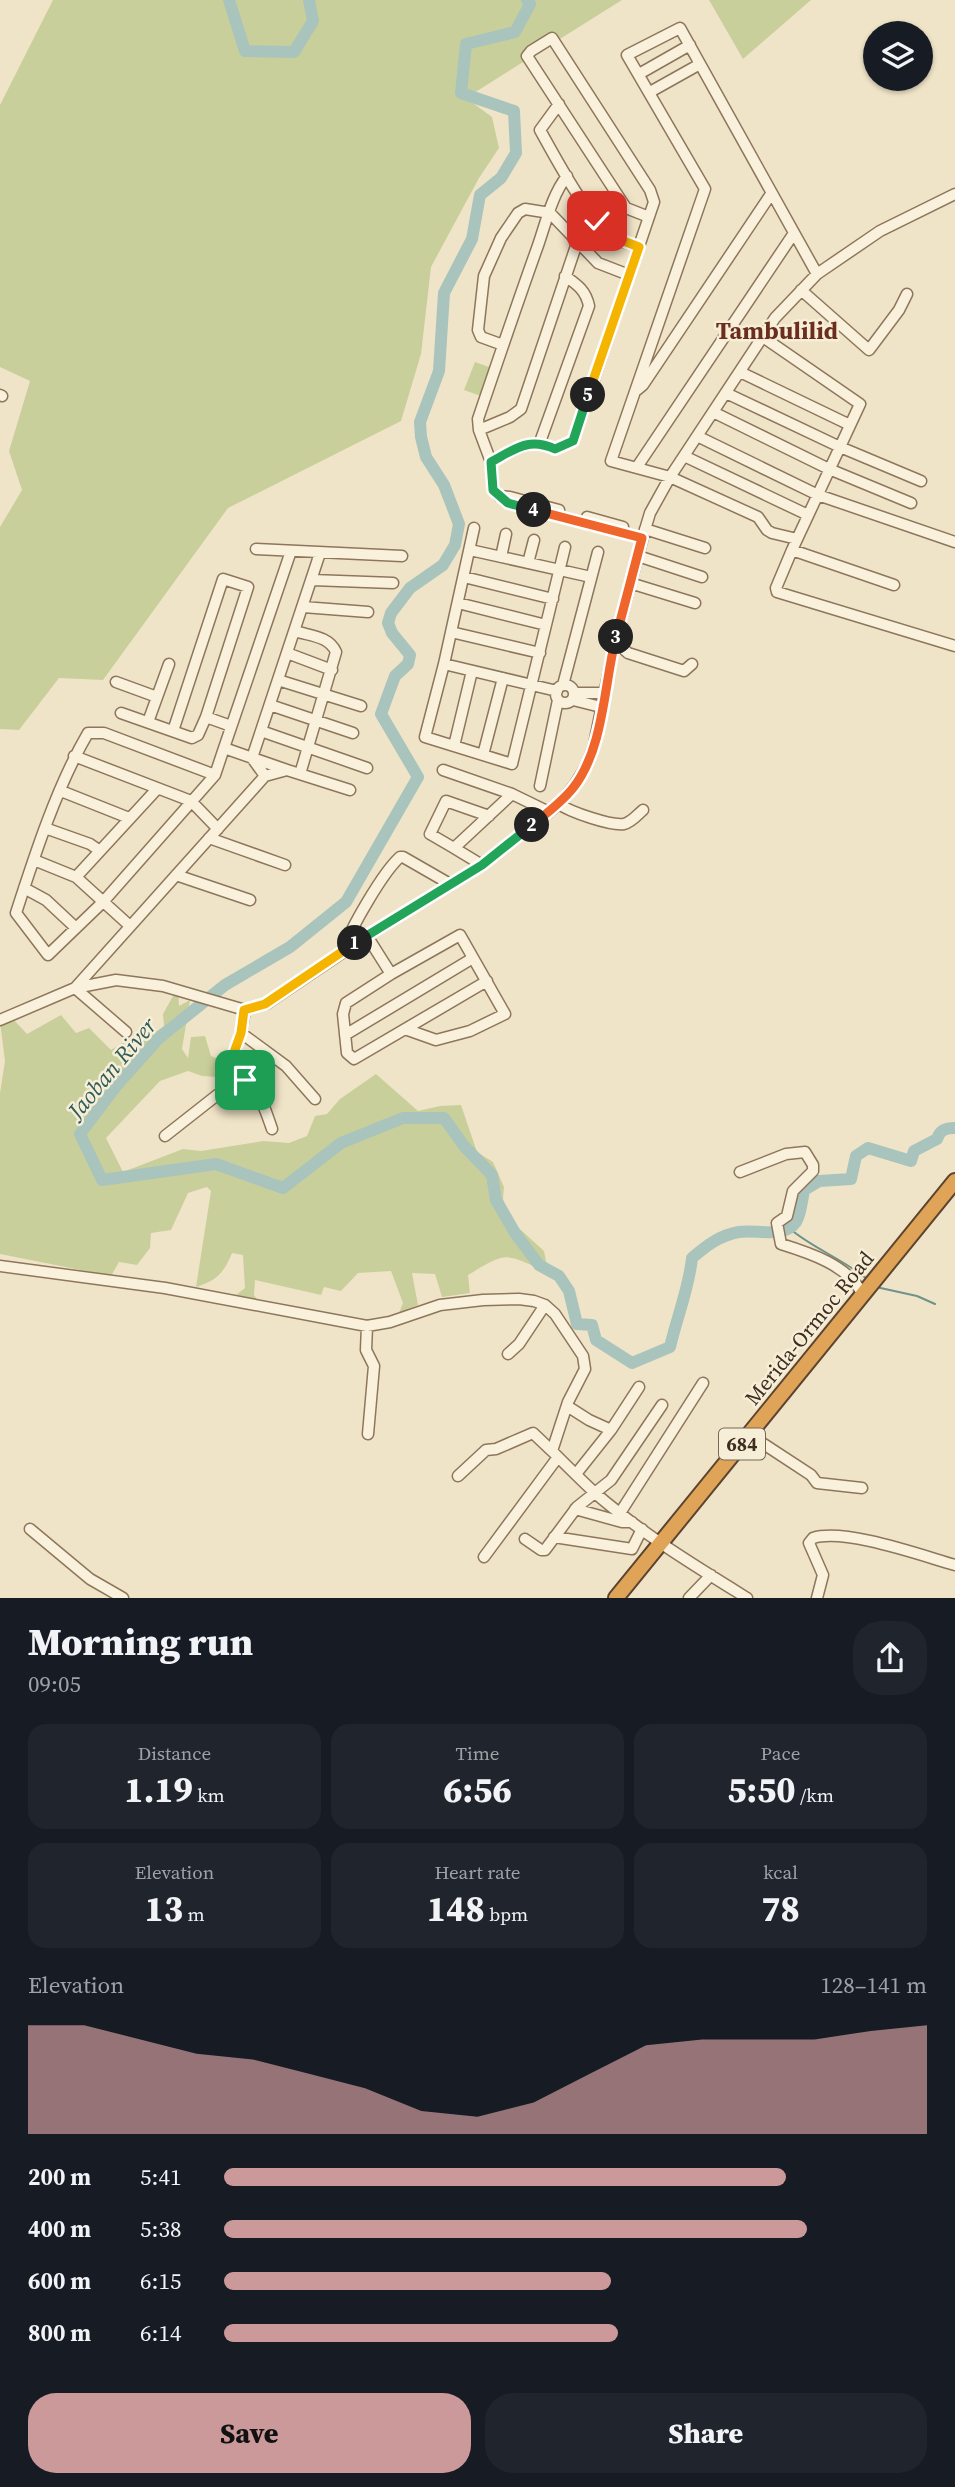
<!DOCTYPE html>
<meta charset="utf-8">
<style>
:root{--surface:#171b24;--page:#20242c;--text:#f1f3f6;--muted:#9ea1a6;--accent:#cc999b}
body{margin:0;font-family:"Source Serif 4",serif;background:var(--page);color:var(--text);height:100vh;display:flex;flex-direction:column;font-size:26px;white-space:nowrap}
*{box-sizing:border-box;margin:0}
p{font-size:23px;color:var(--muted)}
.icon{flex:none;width:38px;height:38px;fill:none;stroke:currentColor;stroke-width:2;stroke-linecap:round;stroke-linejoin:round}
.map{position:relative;height:1598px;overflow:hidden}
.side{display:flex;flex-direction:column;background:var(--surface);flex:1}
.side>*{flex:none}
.fabs{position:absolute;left:863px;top:21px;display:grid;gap:14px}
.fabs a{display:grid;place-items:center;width:70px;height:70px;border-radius:50%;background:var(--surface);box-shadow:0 2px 5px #0004;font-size:35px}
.pin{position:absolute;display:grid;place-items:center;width:60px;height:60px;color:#fff;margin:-30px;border-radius:14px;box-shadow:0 4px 10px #0006}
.km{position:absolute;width:35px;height:35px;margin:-18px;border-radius:50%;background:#222;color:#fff;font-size:19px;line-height:35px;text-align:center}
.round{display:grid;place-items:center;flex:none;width:74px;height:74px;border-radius:28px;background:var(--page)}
.overview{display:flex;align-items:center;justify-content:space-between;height:119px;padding:0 28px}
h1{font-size:38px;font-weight:800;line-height:52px}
.figures{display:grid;grid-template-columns:repeat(3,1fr);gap:10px;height:119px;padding:7px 28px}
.figures div{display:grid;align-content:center;border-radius:18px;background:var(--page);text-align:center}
.figures b{font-size:35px;font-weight:800}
.figures small{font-size:19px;font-weight:400}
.figures p{font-size:19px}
.chart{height:196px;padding:14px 28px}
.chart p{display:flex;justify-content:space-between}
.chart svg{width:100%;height:126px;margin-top:7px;fill:var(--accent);opacity:.7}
.primary-button{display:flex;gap:14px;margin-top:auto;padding:14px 28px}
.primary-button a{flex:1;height:80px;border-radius:28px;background:var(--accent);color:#111;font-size:28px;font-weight:800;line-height:80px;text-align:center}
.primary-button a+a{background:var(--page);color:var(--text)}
ul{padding:0 28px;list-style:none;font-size:23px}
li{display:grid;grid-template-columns:112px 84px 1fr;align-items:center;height:52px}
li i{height:18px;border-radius:9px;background:var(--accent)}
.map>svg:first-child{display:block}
.green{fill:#c9cf9b}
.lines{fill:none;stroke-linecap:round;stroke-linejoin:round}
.stream{stroke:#6f938a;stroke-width:2}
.river{stroke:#a9c4bc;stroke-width:12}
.minor-casing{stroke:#8d765c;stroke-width:13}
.highway-casing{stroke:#5b4430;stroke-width:18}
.minor{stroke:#faf1dc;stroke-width:10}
.highway{stroke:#e0a458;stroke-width:14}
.split-1-casing{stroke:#fff;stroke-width:14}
.split-2-casing{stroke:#fff;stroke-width:14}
.split-3-casing{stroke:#fff;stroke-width:14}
.split-4-casing{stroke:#fff;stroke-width:14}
.split-5-casing{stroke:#fff;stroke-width:14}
.split-6-casing{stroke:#fff;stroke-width:14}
.split-1{stroke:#f5b400;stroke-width:9}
.split-2{stroke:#22a559;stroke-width:9}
.split-3{stroke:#f0652b;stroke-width:9}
.split-4{stroke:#f0652b;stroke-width:9}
.split-5{stroke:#22a559;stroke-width:9}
.split-6{stroke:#f5b400;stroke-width:9}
.labels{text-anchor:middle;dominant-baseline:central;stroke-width:5;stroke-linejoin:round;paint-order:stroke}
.shield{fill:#f7eed8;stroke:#756857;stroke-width:2}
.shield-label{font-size:19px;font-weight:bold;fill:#3d2e20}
.street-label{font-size:21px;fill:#3d2e20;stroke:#f7eed8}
.water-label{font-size:23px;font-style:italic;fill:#2f5d5a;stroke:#f7eed8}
.quarter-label{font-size:24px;font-weight:bold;fill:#6b2e1e;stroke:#f7eed8}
</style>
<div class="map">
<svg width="955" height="1598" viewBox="0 0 955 1598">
<rect width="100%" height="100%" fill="#f0e4c8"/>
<path class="green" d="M53 0H622L466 98 492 117 499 148 479 178 431 267 421 354 401 421 228 508 103 680 59 678 19 730 0 729V527L22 490 9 451 30 381 0 367V105Z
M709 0H811L743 59Z
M475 362 492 368 481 396 464 390Z
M178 987 179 1006 190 1000 182 1049 188 1058 191 1037 205 1036 211 1056 221 1060 218 1077 202 1076 188 1071 160 1081 106 1138 123 1172 183 1149 201 1151 263 1141 289 1143 307 1136 315 1116 327 1114 340 1099 376 1074 418 1111 440 1106 461 1105 477 1152 493 1162 504 1187 503 1199 510 1220 544 1251 548 1272C504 1254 510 1250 468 1275L470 1293 442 1297 435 1274 412 1273 418 1305 399 1313 403 1303 391 1271 358 1273 341 1291 324 1287 321 1295 255 1280 254 1295 260 1303 236 1295 245 1288 243 1255 232 1253C224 1273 216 1281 196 1287L211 1191 207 1187 188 1193 171 1230 151 1233 150 1248 137 1265 119 1262 111 1276 0 1254V1093L5 1061 0 1022 12 1018 27 1034 61 1015 76 1033 89 1028 111 1050 137 1034 157 1031 164 1026 163 1014Z"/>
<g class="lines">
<path class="stream" d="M789 1228C812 1248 843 1259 867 1279
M876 1287 917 1296 935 1304"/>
<path class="river" d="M229 0 245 51 294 52 313 21 309 0
M527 0 530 4 515 32 466 44 461 93 514 111 516 153 501 178 480 195 472 239 444 293 439 371 420 422 421 437 426 457 444 485 459 524 455 545 443 565 410 588 391 613 388 623 392 633 410 655 408 664 395 676 381 714 418 777 346 902 290 947 225 985 159 1038 117 1085 80 1134 102 1180 216 1164 283 1188 341 1143 403 1118H444L464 1146 492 1175 496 1200 515 1233 539 1265 559 1276 569 1291 577 1324 592 1325 596 1340 632 1363 670 1347C677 1317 689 1288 692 1258 706 1246 720 1235 739 1232 756 1229 784 1239 796 1222 801 1214 802 1200 804 1190L819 1181 851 1179 856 1156 868 1148 911 1161 914 1151 937 1139C940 1130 945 1128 955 1128"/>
<g class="minor-casing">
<path id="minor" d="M639 74 690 45
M650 92 700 64
M559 104 540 130C555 157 589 221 613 237 620 242 631 244 639 247
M567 176C551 196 545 227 536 251 516 307 497 363 478 419L479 430 491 462 493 490 508 503 642 538
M801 290 869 350 899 310 907 294
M763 337 860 404 792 550 894 585
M503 345 481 337 478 330 484 276 501 238 518 213 525 209 550 213 598 263 629 275
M740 372 850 425
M637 390 643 385 771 194
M726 393 840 447 921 481
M0 395 2 396
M713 412 829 469 911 503
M479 430 510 417 521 409 577 243
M697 436 818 495 955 542
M540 442 589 306C586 291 578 285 565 276
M684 456 808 515
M491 462C516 449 528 437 555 449L573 441 654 202 650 190 552 38 531 51 527 56 626 208 649 217
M637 467 794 233
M499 496 510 497 559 510
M587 517 623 527
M474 528 444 664 425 737 512 764 565 547
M645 529 705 548
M797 539 772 533 767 530 758 517 670 477 611 461 705 189 627 55 680 28 817 274
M256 549 402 556
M470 550 591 577
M792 550 776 588 777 592 955 646
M638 556 702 577
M501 557 506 534
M528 563 534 540
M464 577 553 599
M312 580 393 583
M630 583 695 603
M458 603 546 625
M303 607 368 612
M295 631C310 636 329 636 336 652L300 774
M451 632 540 653
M615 641 628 653 684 671 692 664
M287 653 332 670
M444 664 557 691
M278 680 361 706
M116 682 157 697
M556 694a9 9 0 1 1 18 0a9 9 0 1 1-18 0Z
M563 685 598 552
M575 693H604
M573 700 601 707
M270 705 353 733
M121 713 192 738 198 735 206 717 231 726
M148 722 169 664
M173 731 223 579 248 587 206 717
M261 731 367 768
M454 746 472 671
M483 755 503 678
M74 756 191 801 218 829
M287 770 224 748 291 551
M443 770 512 794 549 812
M215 775 104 733H88C57 786 35 854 16 913L48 955 103 902 215 775 224 748
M265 776 252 758 320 553
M540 786 558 700
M61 791 129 818
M559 804C570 812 611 826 624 824 632 822 637 815 643 810
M45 828 90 844 100 851
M209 838 285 865
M454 848 430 834 446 801 489 816
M34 860 76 877 130 926
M482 865 454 848 512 794
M176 875 250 900
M76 877 157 789
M24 888 46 900 76 928
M367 936 391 974
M343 951C350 929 383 872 400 857H403L450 884
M245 1010 241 1033 286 1066 315 1099
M0 1020 75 988 116 980 163 986 245 1010 266 1004 367 936 482 865 559 804 574 786 587 765 594 745 615 641 644 533 650 513 670 477 775 318 817 274 880 231 955 194
M405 1029 436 1040 470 1031 505 1014 460 935 391 974 346 1003 343 1014 347 1053 354 1059 487 981
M126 1032 75 988 265 776 287 770 350 790
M345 1035 473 958
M227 1072C259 1087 261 1097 272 1129
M165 1136 221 1092 241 1033
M740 1172 786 1154 805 1152 813 1165V1171L793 1191 787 1216 777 1223 781 1244C810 1253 847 1265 862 1293
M0 1266 165 1288 367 1326 390 1322 440 1305 483 1300 519 1299 534 1301 545 1305 555 1314 583 1356 585 1369 568 1402 552 1451C566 1465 580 1479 595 1493 641 1533 695 1566 747 1598
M367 1326 366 1350 374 1366 368 1434
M508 1354 519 1344 545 1305
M567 1406 589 1420 611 1430 639 1387
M750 1435 811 1475 817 1483 862 1488
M576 1474 611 1430
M458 1476 486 1450 496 1449 533 1433 552 1451
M575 1509 622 1522H632
M620 1513 703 1383
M30 1529 90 1579 123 1598
M554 1537 632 1549 642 1529
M525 1539 541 1550H545L577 1507 611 1480 662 1405
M484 1557 558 1457
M689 1598 711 1575
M817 1598 823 1575 809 1543 813 1538C845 1528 920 1555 955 1565"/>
</g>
<g class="highway-casing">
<path id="highway" d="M616 1598 955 1181"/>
</g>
<use href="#minor" class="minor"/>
<use href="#highway" class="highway"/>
</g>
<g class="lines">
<g class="split-1-casing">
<path id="split-1" d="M245 1080 227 1072 241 1033 244 1010 265 1004 355 943"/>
</g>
<g class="split-2-casing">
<path id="split-2" d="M355 943 482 865 532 825"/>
</g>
<g class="split-3-casing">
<path id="split-3" d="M532 825C547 813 561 803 573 788 604 749 604 684 616 637"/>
</g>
<g class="split-4-casing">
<path id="split-4" d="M534 510 642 538 616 637"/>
</g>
<g class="split-5-casing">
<path id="split-5" d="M534 510 508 503 493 490 491 462C515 449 528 437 555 449L573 441 588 395"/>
</g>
<g class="split-6-casing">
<path id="split-6" d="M588 395 639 247 613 237 597 221"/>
</g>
<use href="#split-1" class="split-1"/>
<use href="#split-2" class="split-2"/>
<use href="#split-3" class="split-3"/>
<use href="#split-4" class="split-4"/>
<use href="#split-5" class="split-5"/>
<use href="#split-6" class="split-6"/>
</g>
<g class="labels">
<rect class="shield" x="719" y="1428.5" width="46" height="31" rx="5"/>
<g class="shield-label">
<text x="742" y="1444">684</text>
</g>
<g class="street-label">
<text transform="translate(809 1328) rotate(-51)">Merida-Ormoc Road</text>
</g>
<g class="water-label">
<text transform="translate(112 1068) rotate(-50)">Jaoban River</text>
</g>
<g class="quarter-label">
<text x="777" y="330">Tambulilid</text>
</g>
</g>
</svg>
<div class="fabs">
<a><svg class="icon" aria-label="layers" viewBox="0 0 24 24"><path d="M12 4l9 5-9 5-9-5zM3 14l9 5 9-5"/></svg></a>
</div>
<div class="pin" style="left:245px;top:1080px;background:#1e9e55"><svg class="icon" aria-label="arrive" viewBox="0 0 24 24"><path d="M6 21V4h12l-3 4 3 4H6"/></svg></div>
<div class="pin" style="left:597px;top:221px;background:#d93025"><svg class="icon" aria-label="check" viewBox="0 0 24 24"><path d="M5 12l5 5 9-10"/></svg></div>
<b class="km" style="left:355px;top:943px">1</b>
<b class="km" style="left:532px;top:825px">2</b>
<b class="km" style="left:616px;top:637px">3</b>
<b class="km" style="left:534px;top:510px">4</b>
<b class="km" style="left:588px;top:395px">5</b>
</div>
<section class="side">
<div class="overview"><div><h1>Morning run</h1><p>09:05</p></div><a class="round"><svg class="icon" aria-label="share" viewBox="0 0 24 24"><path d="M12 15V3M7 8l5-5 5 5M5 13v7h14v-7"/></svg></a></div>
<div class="figures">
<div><p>Distance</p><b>1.19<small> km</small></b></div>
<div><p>Time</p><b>6:56</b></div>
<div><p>Pace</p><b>5:50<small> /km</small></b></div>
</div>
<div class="figures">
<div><p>Elevation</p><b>13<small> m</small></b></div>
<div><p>Heart rate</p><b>148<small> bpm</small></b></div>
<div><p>kcal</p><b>78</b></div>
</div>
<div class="chart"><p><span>Elevation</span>128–141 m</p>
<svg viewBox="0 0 160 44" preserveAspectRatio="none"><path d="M0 44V6L10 6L20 11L30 16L40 18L50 23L60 28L70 36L80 38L90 33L100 23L110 13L120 11L130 11L140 11L150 8L160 6V44z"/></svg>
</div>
<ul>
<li><b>200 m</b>5:41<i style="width:80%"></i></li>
<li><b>400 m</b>5:38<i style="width:83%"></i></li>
<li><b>600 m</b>6:15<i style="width:55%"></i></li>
<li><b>800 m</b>6:14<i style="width:56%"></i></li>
</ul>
<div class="primary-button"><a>Save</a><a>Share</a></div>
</section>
